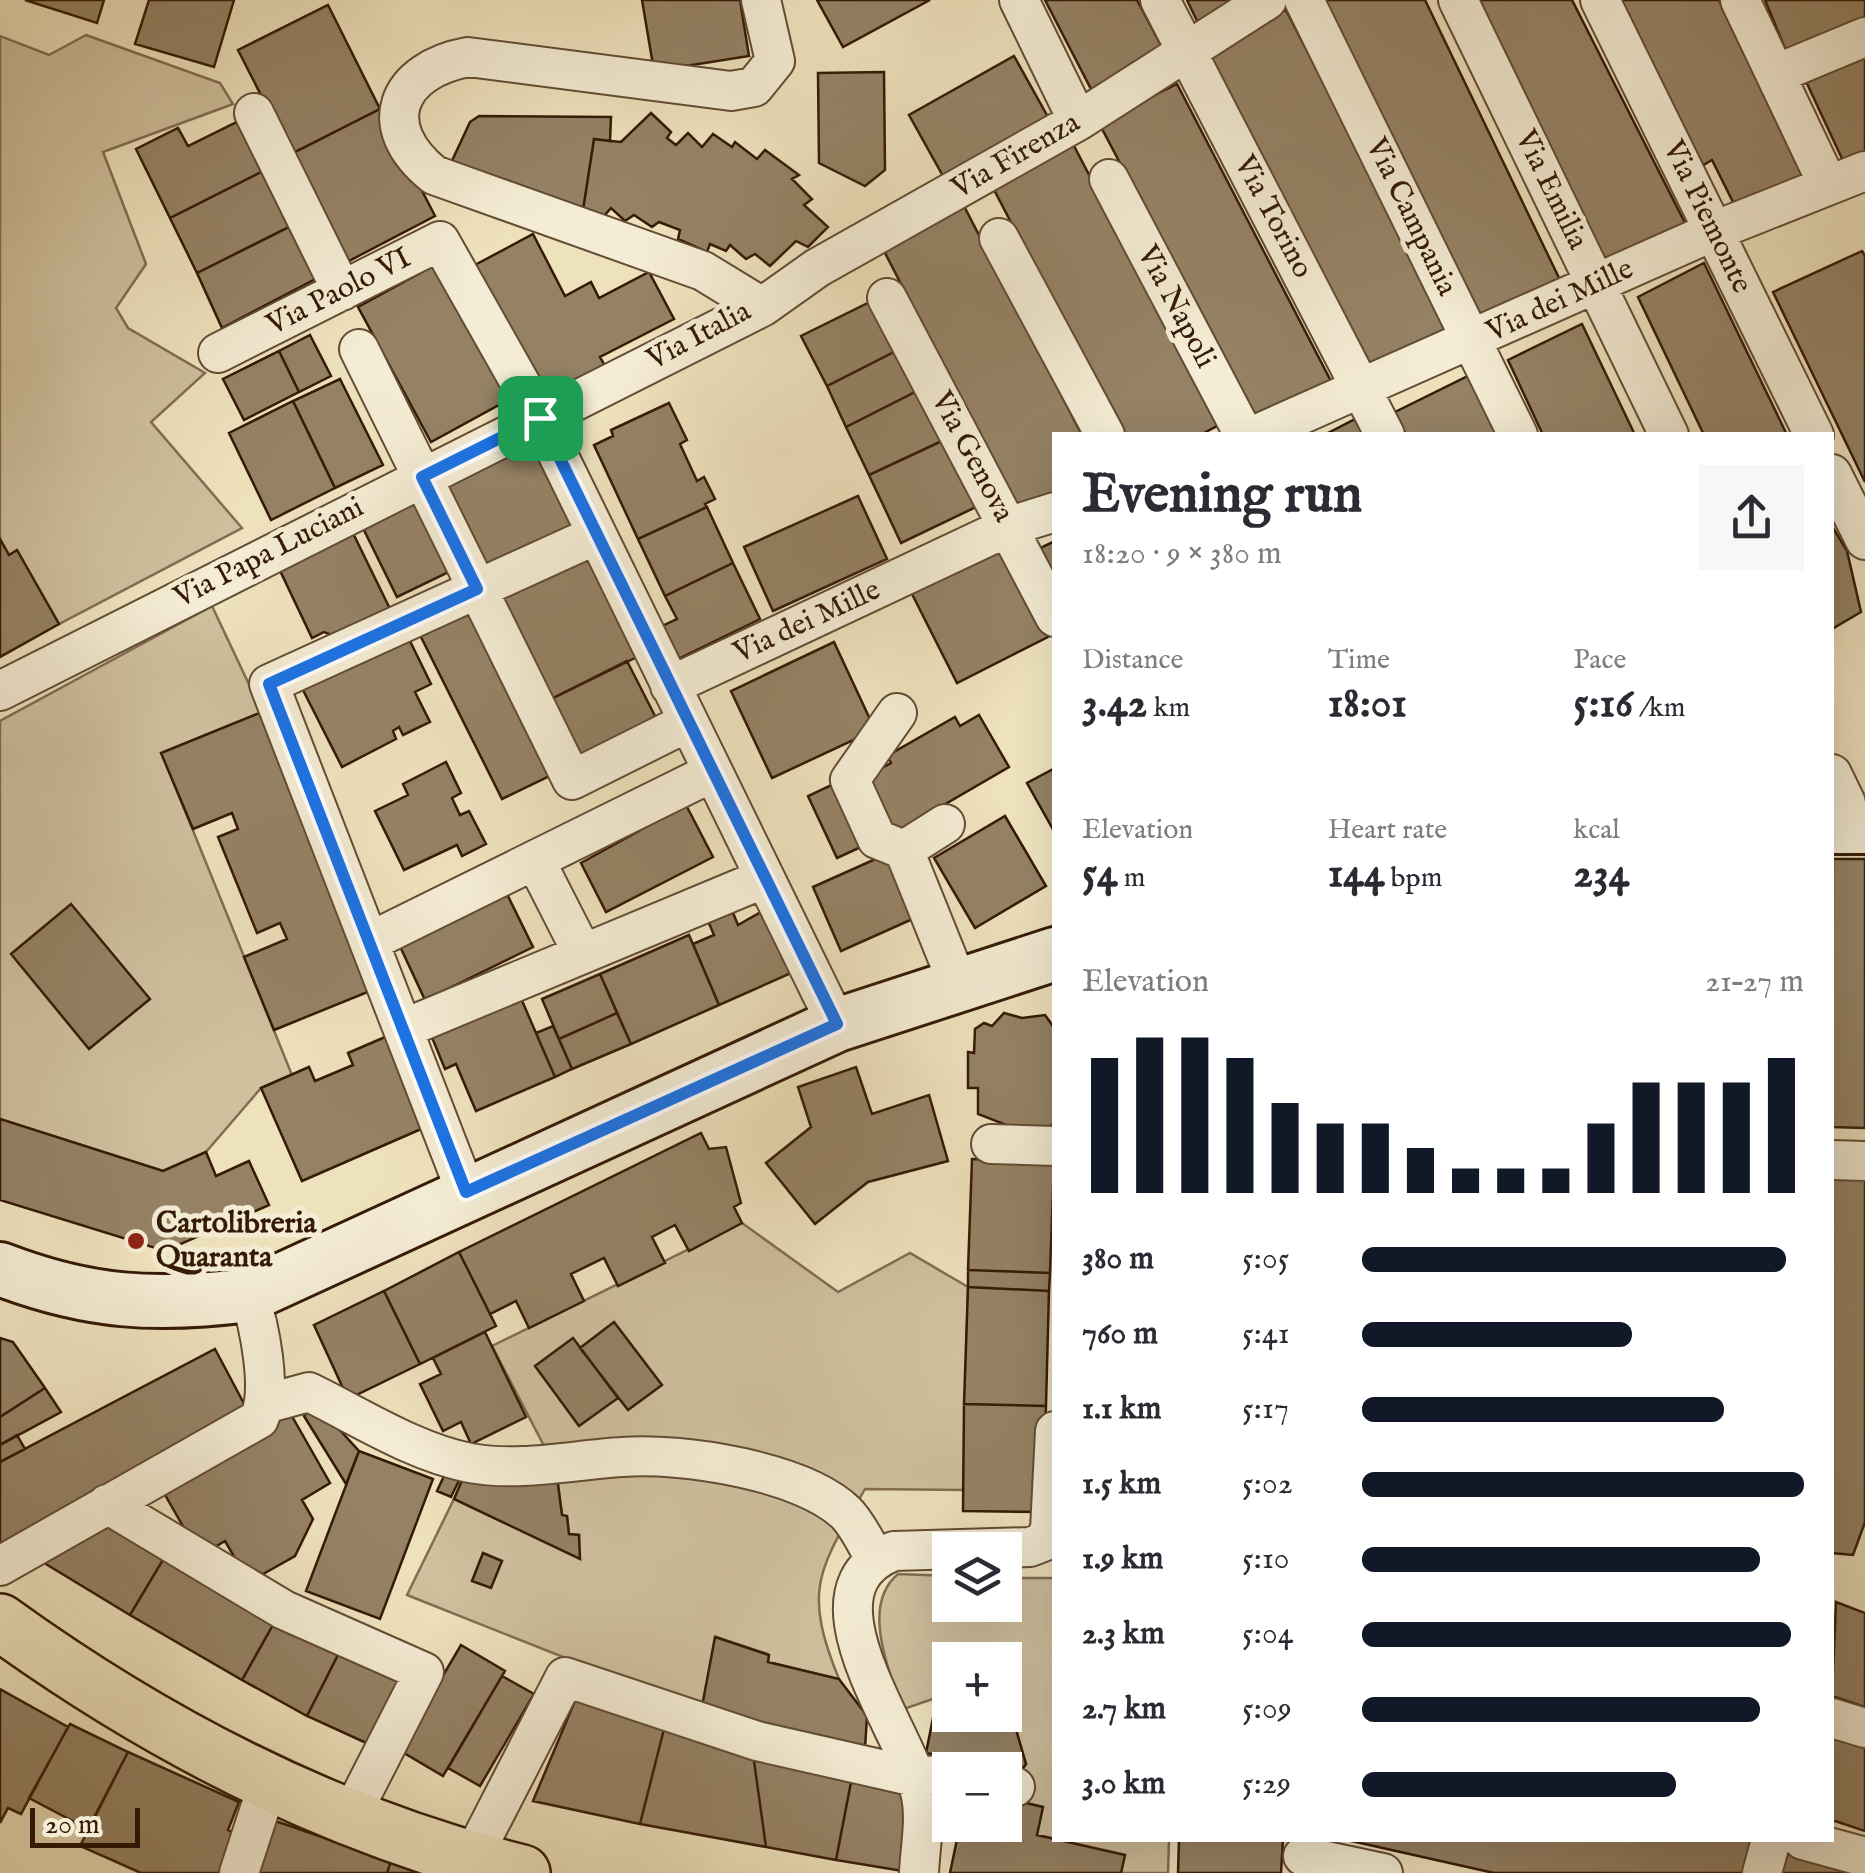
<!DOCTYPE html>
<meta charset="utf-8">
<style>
:root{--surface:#fff;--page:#f7f7f7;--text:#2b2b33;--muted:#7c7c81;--accent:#111827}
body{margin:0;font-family:"IM FELL English",serif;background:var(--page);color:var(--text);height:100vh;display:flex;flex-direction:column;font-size:38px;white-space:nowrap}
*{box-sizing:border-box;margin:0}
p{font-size:32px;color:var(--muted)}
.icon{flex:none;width:55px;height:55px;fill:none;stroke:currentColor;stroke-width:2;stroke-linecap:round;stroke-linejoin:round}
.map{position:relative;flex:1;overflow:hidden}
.panel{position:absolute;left:1052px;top:432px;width:782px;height:1410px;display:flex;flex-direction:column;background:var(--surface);border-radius:0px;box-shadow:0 10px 40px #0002}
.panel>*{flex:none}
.fabs{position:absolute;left:932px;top:1532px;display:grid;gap:20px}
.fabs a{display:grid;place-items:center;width:90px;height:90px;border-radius:0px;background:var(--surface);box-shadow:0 10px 40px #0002;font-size:50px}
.scale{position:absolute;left:30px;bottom:25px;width:110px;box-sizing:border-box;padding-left:10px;border:5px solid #351a06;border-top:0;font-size:28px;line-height:35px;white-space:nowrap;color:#351a06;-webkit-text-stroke:8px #f4ecd4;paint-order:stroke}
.pin{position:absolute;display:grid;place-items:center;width:85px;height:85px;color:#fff;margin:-42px;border-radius:20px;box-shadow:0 5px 15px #0006}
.round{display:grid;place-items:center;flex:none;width:105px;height:105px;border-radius:0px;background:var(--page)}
.head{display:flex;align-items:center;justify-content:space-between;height:170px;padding:0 30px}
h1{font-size:55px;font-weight:700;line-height:75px}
.figures{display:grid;grid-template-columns:repeat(3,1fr);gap:15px;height:170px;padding:10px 30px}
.figures div{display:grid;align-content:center}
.figures b{font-size:42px;font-weight:700}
.figures small{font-size:28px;font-weight:400}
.figures p{font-size:28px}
.chart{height:280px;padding:20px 30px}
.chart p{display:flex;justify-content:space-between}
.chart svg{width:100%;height:180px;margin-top:10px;stroke:var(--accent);stroke-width:6}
ul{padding:0 30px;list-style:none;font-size:32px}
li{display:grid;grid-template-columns:160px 120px 1fr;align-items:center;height:75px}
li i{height:25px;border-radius:12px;background:var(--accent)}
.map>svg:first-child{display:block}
.green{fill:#cfc09e;stroke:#826d52;stroke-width:2.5}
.building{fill:#958265;stroke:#351a06;stroke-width:2.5}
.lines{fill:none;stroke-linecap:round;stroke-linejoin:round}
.street-casing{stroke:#634c34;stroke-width:42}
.secondary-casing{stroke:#351a06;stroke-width:58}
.primary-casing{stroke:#351a06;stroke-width:60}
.street{stroke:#f4ecd4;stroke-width:38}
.secondary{stroke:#f4ecd4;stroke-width:52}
.primary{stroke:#eee2bd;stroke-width:55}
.route-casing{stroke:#fff;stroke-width:20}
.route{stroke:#1a73e8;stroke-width:12}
.poi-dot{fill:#8f2418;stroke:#f4ecd4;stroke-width:4}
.labels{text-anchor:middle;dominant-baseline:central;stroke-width:10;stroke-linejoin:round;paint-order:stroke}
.street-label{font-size:30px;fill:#351a06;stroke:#f4ecd4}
.poi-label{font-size:30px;font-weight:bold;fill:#351a06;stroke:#f4ecd4;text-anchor:start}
</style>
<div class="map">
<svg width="1865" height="1873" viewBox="0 0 1865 1873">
<rect width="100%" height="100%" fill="#eee2bd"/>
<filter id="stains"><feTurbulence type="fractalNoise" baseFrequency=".002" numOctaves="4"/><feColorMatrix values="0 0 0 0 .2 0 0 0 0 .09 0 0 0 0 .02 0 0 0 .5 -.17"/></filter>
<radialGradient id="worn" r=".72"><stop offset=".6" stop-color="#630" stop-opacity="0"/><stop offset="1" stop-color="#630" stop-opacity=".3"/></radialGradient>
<path class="green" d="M86 35 220 83 233 104 103 152 146 264 116 308 128 328 205 373 151 422 242 528 59 624 17 551 9 555 0 539V36L49 55Z
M212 606 262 712 162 754 292 1075 261 1088 206 1152 163 1171 0 1119V721Z
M742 1223 838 1292 910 1253 968 1287 963 1490 865 1489C819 1570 802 1588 839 1679L768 1662V1654L716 1637 701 1712 407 1595 454 1499 579 1558V1535L569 1534 567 1517 562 1515 556 1469 492 1346Z
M898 1574 950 1576V1605H1005V1578H1055V1839L1037 1835 1042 1807 1017 1801 1020 1772 1026 1764 1005 1697V1660H950V1693L901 1710C890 1669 860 1606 898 1574Z
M1059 1840H1169L1168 1873H1121Z"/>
<path class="building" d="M25 0H104L97 23Z
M149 0H234L214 67 135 44Z
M642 0H740L749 56 654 71Z
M817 0H930L843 47Z
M1045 0H1137L1164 51 1091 89Z
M1187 0H1248L1199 25Z
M1325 0H1425L1560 280 1480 321Z
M1471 0H1572L1686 225 1604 266Z
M1616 0H1719L1806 176 1737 210 1712 160 1700 167Z
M1765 0H1865V19L1786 51Z
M328 5 380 109 291 154 238 50Z
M1286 10 1453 334 1371 374 1206 51Z
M1865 50V158L1845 165 1803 75Z
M1014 56 1053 126 948 185 909 115Z
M884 72 885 170 865 186 819 163 818 73Z
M1177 84 1333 385 1256 422 1099 123Z
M380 109 435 216 347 262 291 154Z
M651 113 671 132 667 138 676 145 688 133 702 147 713 134 732 147 735 142 757 159 765 150 799 175 792 179 812 199 804 205 828 227 808 247 796 241 770 266 755 254 746 259 730 245 726 251 710 244 707 252 678 239 680 230 659 222 652 227 634 215 625 221 611 208 604 216 583 210 594 139 621 142Z
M479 116 611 117 610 141 594 139 583 210 450 165 470 122Z
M245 118 271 167 170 218 136 149 178 128 188 146Z
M1072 142 1219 425 1200 435H1122L991 184Z
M271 167 299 222 197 273 170 218Z
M964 206 1082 435H1055V494L1018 512 882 247Z
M299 222 325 274 222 328 197 273Z
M533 234 565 296 591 282 599 298 649 272 674 319 600 357 609 373 548 405 475 265Z
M1862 251 1865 256V482L1773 292Z
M1704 263 1787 435H1704L1638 297Z
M435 265 508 400 431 442 358 307Z
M872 301 898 350 827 386 801 336Z
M1582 324 1635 435H1543L1508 360Z
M310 335 331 376 299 392 279 351Z
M898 350 919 390 846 427 827 386Z
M279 351 299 392 244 420 223 379Z
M1472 374 1501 435H1406L1395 412Z
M340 379 383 465 335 488 293 401Z
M919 390 944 440 869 475 846 427Z
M293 401 335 488 271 520 229 433Z
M669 403 687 440 680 444 697 481 704 477 715 499 705 504 707 507 638 539 594 445 613 436 611 430Z
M1361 416 1370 435H1324Z
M535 439 578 532 480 577 437 485Z
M944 440 976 507 901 543 869 475Z
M418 494 455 569 397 597 360 522Z
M858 496 887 559 773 611 744 547Z
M707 507 733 563 665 596 638 539Z
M349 525 391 611 337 637 324 632 312 638 275 560Z
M1832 526 1847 551 1861 612 1832 629Z
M0 539 9 555 17 550 59 624 0 657Z
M1055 541V579L1040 548Z
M1001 543 1048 637 957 683 912 594Z
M587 551 639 656 545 702 495 597Z
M733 563 760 619 676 660 660 627 677 619 665 596Z
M475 605 558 772 502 799 419 633Z
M408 637 431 684 415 692 430 722 403 735 399 727 393 731 396 739 342 767 303 690Z
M834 642 875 730 772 778 731 691Z
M627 661 656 718 574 759 545 702Z
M262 712 375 989 274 1030 244 957 287 939 280 923 257 933 218 837 238 829 232 813 193 829 161 753Z
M979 715 1009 767 892 835 860 780 891 763 887 756 955 717 960 726Z
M446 762 461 793 452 798 460 815 469 811 486 844 462 856 457 845 404 870 375 811 408 795 403 784Z
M1055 768V833L1027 783Z
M838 782 863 846 837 858 808 796Z
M686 805 713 857 606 912 581 863Z
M1005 816 1046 886 975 928 934 858Z
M889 853 917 917 841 951 813 887Z
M1833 859H1865V1128L1832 1127Z
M505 890 533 947 425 1000 398 942Z
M729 903 738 925 761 912 798 970 719 1005 693 944 714 935 705 914Z
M71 904 150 999 89 1049 11 954Z
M689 935 719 1005 631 1044 600 974Z
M600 974 617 1013 559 1039 542 999Z
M520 996 555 1077 476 1111 456 1064 445 1069 431 1035Z
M617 1013 631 1044 572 1069 559 1039Z
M1004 1013 1022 1018 1045 1015 1055 1029V1123L1034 1136 978 1114V1088H968V1052L974 1053 975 1029 984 1023 992 1026Z
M553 1026 572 1069 555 1077 536 1033Z
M399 1031 435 1123 302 1181 261 1088 309 1067 315 1081 353 1065 348 1053Z
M856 1067 872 1114 929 1095 948 1161 868 1182 815 1224 766 1163 811 1127 798 1087Z
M0 1119 163 1171 206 1152 216 1176 249 1161 269 1205 165 1251 0 1200Z
M701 1133 709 1149 726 1147 741 1203 734 1207 742 1223 689 1251 675 1225 652 1237 665 1263 618 1286 604 1258 571 1274 584 1301 529 1328 516 1301 490 1314 459 1252Z
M972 1159 1054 1162 1050 1273 968 1270Z
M1832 1169 1865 1170V1522L1853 1555 1832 1553Z
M459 1252 496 1326 420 1364 384 1291Z
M968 1270 1050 1273 1049 1291 968 1287Z
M968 1287 1049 1291 1046 1406 964 1404Z
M384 1291 420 1364 348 1399 314 1325Z
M614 1322 662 1385 628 1410 580 1348Z
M485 1332 526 1417 471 1444 461 1422 443 1431 420 1384 441 1374 433 1358Z
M0 1338 13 1342 45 1388 0 1417Z
M573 1338 618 1398 579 1426 535 1366Z
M215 1349 251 1417 4 1549 0 1541V1462Z
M45 1388 61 1412 0 1445V1417Z
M315 1403 359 1451 346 1484 304 1416Z
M964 1404 1046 1406 1042 1512 963 1511Z
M289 1411 330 1483 302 1500 313 1519 295 1556 249 1582 225 1541 200 1556 160 1486Z
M17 1435 25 1449 0 1462V1445Z
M359 1451 433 1479 380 1619 306 1591Z
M450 1463 464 1470 451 1497 437 1491Z
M556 1469 562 1515 567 1516 569 1534 579 1535 580 1559 454 1499 466 1471 512 1486Z
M108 1517 167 1553 130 1615 36 1558Z
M167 1553 278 1616 242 1680 130 1615Z
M483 1553 502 1561 491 1588 472 1581Z
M1836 1602 1865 1613V1707L1832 1696Z
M278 1616 341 1649 307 1716 242 1680Z
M715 1637 769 1655 768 1662 839 1679 867 1716 865 1749 701 1712Z
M461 1645 505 1671 443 1776 399 1750Z
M341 1649 404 1679 375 1747 307 1716Z
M502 1676 534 1694 480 1786 448 1768Z
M0 1689 68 1727 21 1814 8 1808 0 1823Z
M950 1693V1715H1005L1007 1698 1026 1764 1020 1772 926 1753 936 1703Z
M577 1696 665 1725 640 1824 533 1801Z
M70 1724 128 1752 88 1829 29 1798Z
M665 1725 753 1754 766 1847 640 1824Z
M1832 1731 1865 1741V1831L1832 1820Z
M128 1752 239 1802 228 1830 237 1835 232 1873H141L80 1846Z
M753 1754 852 1777 836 1860 766 1847Z
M852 1777 906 1790 903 1871 836 1860Z
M1005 1798 1043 1807 1037 1835 1125 1855 1121 1873H950L960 1825H1005Z
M267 1818 391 1861 387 1873H254Z
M1179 1840H1283L1281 1873H1178Z
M1347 1840H1750L1755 1841 1748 1873H1494Z
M1784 1850 1865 1873H1777Z
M391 1861 429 1873H387Z"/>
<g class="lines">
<g class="street-casing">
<path id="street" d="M761 0 775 61 754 87 731 91 468 57C397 70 373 126 434 175L703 271 762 307
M1019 0 1078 121
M1160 0 1385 435
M1304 0 1518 435
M1458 0 1669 435
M1600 0 1814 435
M1740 0 1828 185
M1776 74 1865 37
M254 113 342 291
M1109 179 1244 435
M999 238 1105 435
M887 298 1055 617
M359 349 572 780 688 722
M218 353 440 241 540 418 837 1025
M1255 435 1714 231 1865 171
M1832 474 1865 540
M670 686 1010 526 1055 512
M0 691 762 307 817 268 1078 121 1267 0
M897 713 850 780 877 839 904 850 958 984
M1832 774 1846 803 1847 827
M904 850 945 824
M535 860 583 954
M369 942 713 772
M403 1029 765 878
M991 1144 1055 1146
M1832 1160 1865 1161
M466 1192 269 684 596 535
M265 1404 309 1392C360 1417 414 1452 470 1463 520 1472 572 1460 622 1457 681 1452 803 1471 846 1513 858 1525 866 1544 875 1558
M107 1504 284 1610 424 1672 350 1817
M0 1566 259 1419C273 1390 259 1324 249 1295
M1832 1718 1865 1728
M1005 1785 1015 1787
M1803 1840 1865 1857
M1303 1856 1383 1873
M472 1858 565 1677 757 1741 915 1777 950 1774
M239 1873 268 1784
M919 1873C920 1848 926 1820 921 1796 908 1732 793 1589 894 1551L1030 1547 1043 1542 1050 1530 1055 1431
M1762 1873 1771 1840"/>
</g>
<g class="secondary-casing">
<path id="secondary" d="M1832 827H1865
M0 1269C88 1303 156 1307 249 1295L837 1025 1055 954"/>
</g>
<g class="primary-casing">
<path id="primary" d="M0 1622C158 1736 332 1826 522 1873"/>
</g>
<use href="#street" class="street"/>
<use href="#secondary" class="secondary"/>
<use href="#primary" class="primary"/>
</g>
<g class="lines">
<g class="route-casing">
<path id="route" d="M540 418 837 1024 466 1192 269 684 477 589 422 477Z"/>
</g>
<use href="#route" class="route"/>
</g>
<circle class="poi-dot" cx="136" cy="1241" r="10"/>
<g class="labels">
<g class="street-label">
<text transform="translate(1016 156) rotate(-30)">Via Firenza</text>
<text transform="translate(1551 190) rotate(64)">Via Emilia</text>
<text transform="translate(1273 217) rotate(62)">Via Torino</text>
<text transform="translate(1411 217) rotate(64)">Via Campania</text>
<text transform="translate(1707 217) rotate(64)">Via Piemonte</text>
<text transform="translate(339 292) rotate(-27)">Via Paolo VI</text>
<text transform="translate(1560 301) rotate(-25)">Via dei Mille</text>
<text transform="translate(1176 307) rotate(62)">Via Napoli</text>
<text transform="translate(699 336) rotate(-28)">Via Italia</text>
<text transform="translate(972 457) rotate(62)">Via Genova</text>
<text transform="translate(269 553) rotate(-27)">Via Papa Luciani</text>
<text transform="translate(807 622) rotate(-25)">Via dei Mille</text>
</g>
<g class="poi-label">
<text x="156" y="1224">Cartolibreria<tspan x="156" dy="34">Quaranta</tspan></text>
</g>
</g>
<rect width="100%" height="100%" filter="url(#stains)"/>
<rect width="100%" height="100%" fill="url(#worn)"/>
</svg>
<div class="fabs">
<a><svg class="icon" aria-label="layers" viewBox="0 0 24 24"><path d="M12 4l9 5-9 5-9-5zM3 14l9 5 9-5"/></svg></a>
<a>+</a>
<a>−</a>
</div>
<div class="scale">20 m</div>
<div class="pin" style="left:540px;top:418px;background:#1e9e55"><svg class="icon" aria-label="arrive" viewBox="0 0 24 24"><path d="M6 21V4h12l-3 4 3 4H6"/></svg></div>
<section class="panel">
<div class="head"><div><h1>Evening run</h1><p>18:20 · 9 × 380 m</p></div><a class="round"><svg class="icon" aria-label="share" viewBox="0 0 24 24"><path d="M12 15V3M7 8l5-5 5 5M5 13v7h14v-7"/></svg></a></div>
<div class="figures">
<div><p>Distance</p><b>3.42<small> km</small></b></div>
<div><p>Time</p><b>18:01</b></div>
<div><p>Pace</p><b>5:16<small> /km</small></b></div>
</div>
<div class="figures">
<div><p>Elevation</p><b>54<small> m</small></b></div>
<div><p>Heart rate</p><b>144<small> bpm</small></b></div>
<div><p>kcal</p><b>234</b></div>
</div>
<div class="chart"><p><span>Elevation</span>21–27 m</p>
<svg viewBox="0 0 160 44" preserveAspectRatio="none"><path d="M5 44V11M15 44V6M25 44V6M35 44V11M45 44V22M55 44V27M65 44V27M75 44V33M85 44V38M95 44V38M105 44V38M115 44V27M125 44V17M135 44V17M145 44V17M155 44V11"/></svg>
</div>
<ul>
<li><b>380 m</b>5:05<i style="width:96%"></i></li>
<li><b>760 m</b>5:41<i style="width:61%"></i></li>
<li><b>1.1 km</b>5:17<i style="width:82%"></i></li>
<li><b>1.5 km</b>5:02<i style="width:100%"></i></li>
<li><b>1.9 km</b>5:10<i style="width:90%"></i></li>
<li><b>2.3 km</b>5:04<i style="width:97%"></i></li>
<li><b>2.7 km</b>5:09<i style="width:90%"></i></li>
<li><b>3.0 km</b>5:29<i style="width:71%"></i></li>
</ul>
</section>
</div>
